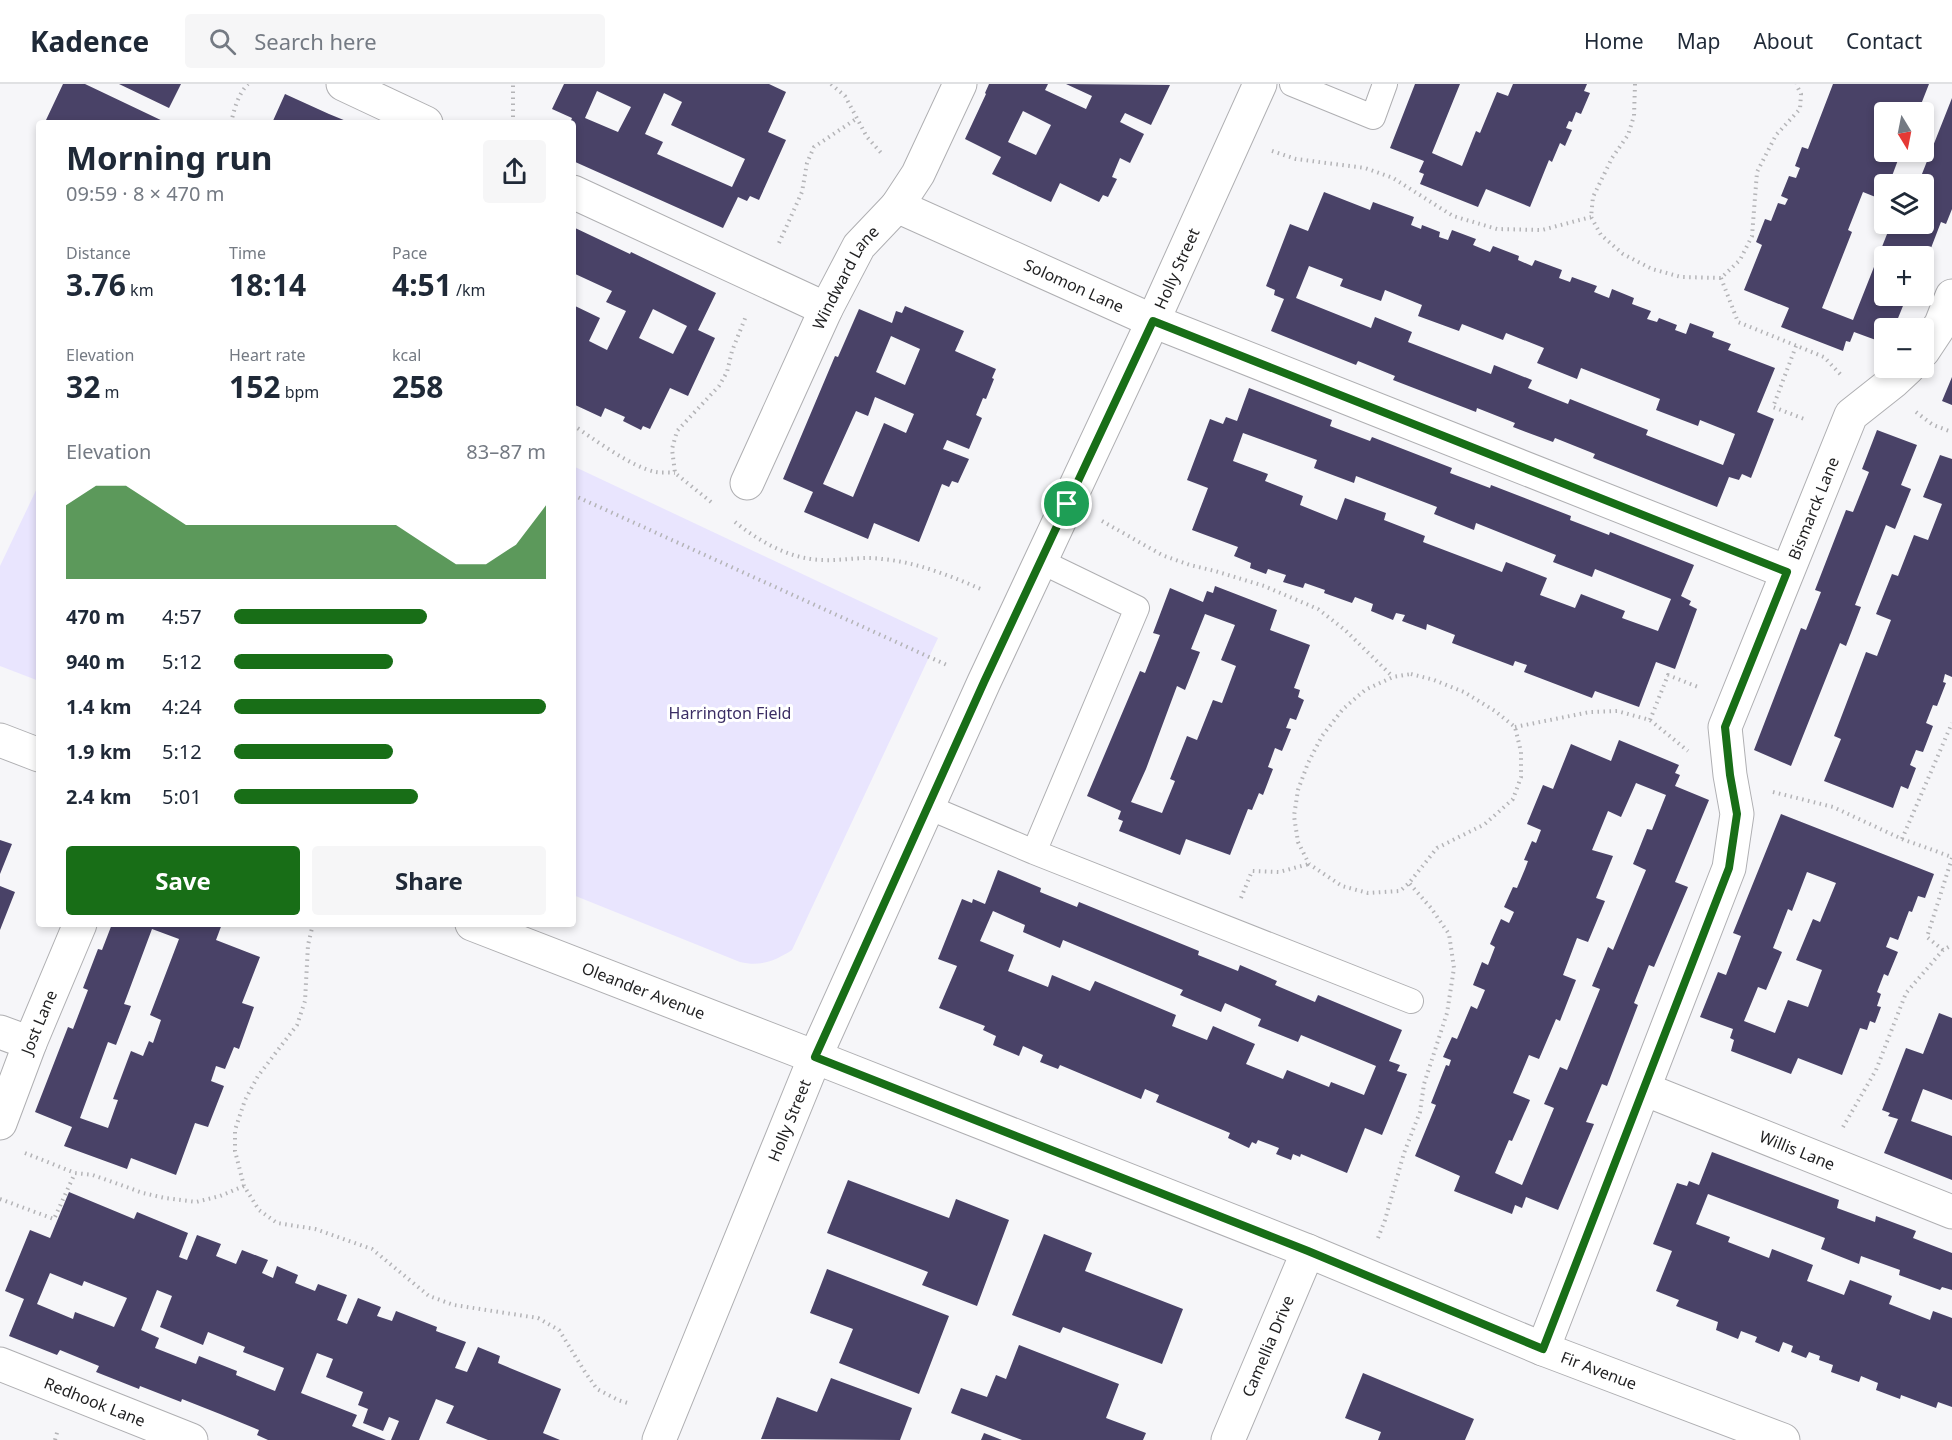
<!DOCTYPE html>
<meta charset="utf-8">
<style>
:root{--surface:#fff;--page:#f6f6f7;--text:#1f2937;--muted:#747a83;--line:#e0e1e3;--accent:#186e17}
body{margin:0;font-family:"Noto Sans",sans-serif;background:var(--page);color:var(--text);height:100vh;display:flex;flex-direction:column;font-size:22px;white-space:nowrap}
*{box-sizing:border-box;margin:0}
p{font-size:20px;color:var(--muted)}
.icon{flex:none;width:33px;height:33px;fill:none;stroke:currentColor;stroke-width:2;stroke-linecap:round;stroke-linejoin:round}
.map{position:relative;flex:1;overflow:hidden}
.side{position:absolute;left:36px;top:36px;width:540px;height:807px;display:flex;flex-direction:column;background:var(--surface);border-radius:6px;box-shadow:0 3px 9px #0003}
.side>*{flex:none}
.needle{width:39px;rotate:170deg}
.fabs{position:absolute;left:1874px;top:18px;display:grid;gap:12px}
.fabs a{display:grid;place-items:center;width:60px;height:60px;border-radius:6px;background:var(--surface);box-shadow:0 3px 9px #0003;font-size:30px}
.pin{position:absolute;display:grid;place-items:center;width:51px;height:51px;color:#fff;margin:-26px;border:3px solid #fff;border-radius:50%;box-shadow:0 2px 6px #0007}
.round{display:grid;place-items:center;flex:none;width:63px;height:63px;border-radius:6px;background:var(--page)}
.summary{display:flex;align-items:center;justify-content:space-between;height:102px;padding:0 30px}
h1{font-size:33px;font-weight:700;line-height:45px}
.stats{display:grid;grid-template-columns:repeat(3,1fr);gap:9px;height:102px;padding:6px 30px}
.stats div{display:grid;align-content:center}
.stats b{font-size:30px;font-weight:700}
.stats small{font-size:16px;font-weight:400}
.stats p{font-size:16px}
.chart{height:168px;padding:12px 30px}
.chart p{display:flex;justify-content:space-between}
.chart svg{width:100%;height:108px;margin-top:6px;fill:var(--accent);opacity:.7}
.cta{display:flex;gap:12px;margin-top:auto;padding:12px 30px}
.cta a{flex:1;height:69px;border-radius:6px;background:var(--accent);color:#fff;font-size:24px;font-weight:700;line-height:69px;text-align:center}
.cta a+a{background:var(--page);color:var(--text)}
ul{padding:0 30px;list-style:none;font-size:20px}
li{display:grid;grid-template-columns:96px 72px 1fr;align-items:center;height:45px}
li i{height:15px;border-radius:8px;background:var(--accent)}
header{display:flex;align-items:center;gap:36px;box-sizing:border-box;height:84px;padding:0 30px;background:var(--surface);border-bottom:2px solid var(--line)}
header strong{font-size:28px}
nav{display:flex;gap:33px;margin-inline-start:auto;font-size:21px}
.search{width:420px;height:54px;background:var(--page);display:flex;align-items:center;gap:15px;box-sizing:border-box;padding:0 21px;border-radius:6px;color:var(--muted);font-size:22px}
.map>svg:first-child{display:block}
.green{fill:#e9e5fe}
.building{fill:#494267;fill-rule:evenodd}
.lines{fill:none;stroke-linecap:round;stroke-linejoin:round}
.lane-casing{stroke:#afafb2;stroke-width:26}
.street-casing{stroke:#afafb2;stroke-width:35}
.path{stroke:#b4b4b7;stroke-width:4;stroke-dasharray:1.5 4.5;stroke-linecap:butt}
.lane{stroke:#fff;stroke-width:24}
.street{stroke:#fff;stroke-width:33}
.route-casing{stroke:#fff;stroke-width:12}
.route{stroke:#186e17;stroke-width:8}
.labels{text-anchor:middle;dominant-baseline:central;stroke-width:6;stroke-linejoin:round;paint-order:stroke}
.street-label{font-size:16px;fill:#1f1f20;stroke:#fff}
.park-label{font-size:16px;fill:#3b2d64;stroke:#fff}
</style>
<header>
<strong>Kadence</strong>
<div class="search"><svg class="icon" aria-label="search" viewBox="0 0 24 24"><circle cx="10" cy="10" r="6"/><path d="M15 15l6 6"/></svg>Search here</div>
<nav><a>Home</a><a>Map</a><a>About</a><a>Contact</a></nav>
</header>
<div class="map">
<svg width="1952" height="1356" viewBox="0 0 1952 1356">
<rect width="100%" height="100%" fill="#f6f6f9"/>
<path class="green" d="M573 382 938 554 792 866C775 877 760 883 740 878L573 811Z
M39 400V597L0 582V482Z"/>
<path class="building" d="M63 0H85L167 39H51L46 36Z
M119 0H181L169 24Z
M564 0H769L786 8 768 48 786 56 759 116 750 112 747 117 738 113 723 144 573 77V39H570L572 34 552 25ZM597 7 631 23 618 48 585 34ZM664 9 682 18 671 41 745 75 732 103 657 70 663 58 645 50Z
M989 0H1048L1045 6 1086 25 1092 12 1066 0 1170 1 1151 41 1125 29 1120 38 1144 50 1130 79 1120 74 1112 93 1117 95 1108 113 1103 111 1099 118 1060 99 1051 118 992 90 1001 73 965 55 986 10 985 9ZM1023 27 1051 41 1036 71 1008 58Z
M1415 0H1460L1432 69 1462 82 1476 47 1480 49 1497 8 1508 12 1513 0H1587L1584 7 1590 9 1581 30 1576 28 1572 38 1569 37 1566 44 1572 46 1565 62 1560 59 1552 78 1549 76 1530 123 1486 105 1478 123 1420 100 1424 90 1419 88 1424 77 1390 64Z
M1833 0H1929L1918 28H1884V68H1897L1894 75 1898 76 1889 100H1884L1883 116 1863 108 1848 146 1852 148 1822 224 1853 236 1891 140H1923V100H1918L1952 14V125L1946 140 1941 138 1926 177 1923 176V172H1884V212H1907L1894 244H1884V259L1854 248 1850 258 1846 257 1843 267 1781 243 1789 224 1744 206 1762 161 1756 158 1765 135 1771 137 1778 119 1785 121 1788 115 1781 112 1789 92 1796 94 1800 84 1795 82 1802 63 1808 65Z
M285 10 329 30 351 39H272Z
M1324 108 1370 126 1373 118 1414 133 1411 141 1421 145 1422 141 1440 148 1439 153 1448 156 1452 146 1476 155 1473 161 1490 168 1493 162 1519 172 1518 176 1532 182 1535 176 1562 186 1559 194 1570 198 1572 193 1597 202 1594 208 1609 214 1612 205 1634 214 1632 220 1651 227 1647 235 1657 238 1659 234 1677 241 1675 246 1686 250 1690 239 1714 248 1712 253 1731 260 1728 266 1775 284 1757 328 1774 335 1751 394 1742 390 1739 396 1729 393 1717 423 1593 374 1595 370 1555 354 1553 358 1513 343 1515 339 1477 324 1476 328 1393 296 1395 292 1358 277 1356 281 1271 247 1284 215 1274 211 1275 206 1266 202 1290 140 1308 147ZM1309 182 1343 195 1340 202 1381 217 1385 206 1422 221 1418 232 1459 247 1462 240 1503 256 1506 249 1544 264 1537 279 1577 295 1581 284 1660 315 1656 326 1698 342 1700 336 1735 350 1723 381 1646 351 1648 346 1610 331 1570 315 1568 320 1528 304 1532 296 1494 281 1491 290 1408 258 1412 248 1375 233 1371 244 1296 214Z
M573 143 630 170 631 168 716 209 698 246 715 254 688 312 670 304 650 345 643 342 641 346 623 337 625 333 605 324 601 333 573 320V221L600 234 589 257 607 266 626 227 606 218 612 207 573 189ZM653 225 687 242 673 270 639 254Z
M905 222 964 247 955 267 996 285 992 294 994 295 986 315 983 314 976 331 982 334 969 365 947 356 943 365 969 375 958 399 952 397 949 403 942 400 919 458 874 439 868 455 804 428 813 408 783 395 835 272 838 273 859 225 892 239 896 227 902 229ZM891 252 920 265 905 301 876 288ZM875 313 914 330 906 349 884 339 853 413 823 400 856 327 868 332Z
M1952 293V321L1942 317Z
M1249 304 1332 336 1330 342 1370 357 1372 353 1452 384 1450 389 1490 404 1491 401 1571 432 1570 436 1609 451 1610 448 1694 481 1681 512 1691 517 1689 521 1697 525 1675 585 1656 578 1639 623 1595 607 1592 614 1524 588 1527 581 1515 577 1513 582 1452 559 1455 551 1427 540 1426 546 1402 537 1405 531 1396 529 1393 536 1371 527 1373 520 1355 513 1352 519 1324 509 1325 506 1305 499 1303 504 1283 498 1286 491 1268 485 1266 490 1250 484 1251 479 1234 472 1238 463 1192 446 1208 404 1187 396 1210 335 1223 340 1226 333 1237 337ZM1243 349 1317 376 1314 384 1354 399 1356 392 1437 423 1434 430 1474 446 1476 439 1556 471 1553 478 1592 493 1595 485 1671 515 1658 547 1622 534 1625 527 1581 510 1575 524 1540 511 1547 494 1506 478 1502 488 1423 458 1425 452 1384 436 1386 429 1345 414 1337 436 1300 421 1303 412 1265 397 1268 390 1233 377Z
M1877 346 1917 361 1901 401 1911 405 1895 445 1886 441 1855 521 1861 523 1846 562 1840 559 1791 682 1754 666 1801 544 1806 546 1821 508 1815 506 1846 426 1853 428 1869 388 1862 385Z
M1940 371 1952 375V593L1945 590 1943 598 1946 599 1937 622 1933 621 1926 639 1933 642 1923 668 1916 666 1910 681 1916 684 1908 705 1901 702 1893 724 1824 697 1841 655 1834 652 1866 568 1877 572 1891 536 1876 530 1892 490 1898 492 1914 451 1928 456 1942 420 1923 413Z
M1215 502 1277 526 1270 546 1310 561 1294 604 1300 606 1298 613 1304 616 1296 636 1290 634 1286 644 1291 645 1282 667 1275 664 1268 683 1273 685 1263 711 1259 709 1252 726 1248 725 1230 771 1186 755 1180 771 1119 747 1123 737 1118 735 1121 727 1087 712 1140 587 1145 589 1160 551 1153 549 1170 504 1203 518 1207 507 1213 509ZM1205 530 1235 541 1221 576 1236 582 1222 619 1213 616 1197 656 1187 652 1170 695 1175 697 1162 729 1131 718 1146 685 1177 602 1185 606 1200 568 1191 565Z
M1619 656 1679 681 1675 689 1680 691 1675 702 1709 716 1675 798 1688 803 1654 883 1649 881 1634 919 1638 921 1607 1002 1602 1000 1586 1038 1594 1040 1558 1126 1526 1113 1522 1124 1515 1121 1512 1130 1454 1107 1460 1092 1415 1072 1436 1021 1431 1019 1446 981 1449 982 1451 976 1443 973 1452 953 1457 955 1471 922 1477 925 1485 906 1473 901 1482 878 1488 881 1495 863 1490 860 1501 835 1509 839 1514 828 1504 823 1513 803 1517 804 1525 785 1528 777 1524 776 1532 757 1536 759 1541 746 1527 740 1543 701 1553 705 1571 660 1611 677ZM1636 699 1666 711 1652 746 1647 745 1633 780 1646 786 1613 866 1608 863 1592 902 1600 905 1567 986 1560 983 1544 1020 1554 1024 1522 1101 1495 1089 1509 1056 1512 1057 1530 1016 1513 1009 1529 971 1539 975 1556 935 1560 937 1576 896 1563 891 1577 854 1588 858 1605 817 1596 814 1613 772 1592 766 1608 727 1621 733Z
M1781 730 1934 790 1925 814 1918 812 1912 828 1909 827 1898 856 1890 853 1886 863 1898 868 1888 892 1884 890 1877 908 1881 910 1877 922 1881 923 1875 939 1870 937 1867 946 1860 944 1842 991 1798 974 1791 990 1731 967 1734 956 1730 954 1733 945 1700 933 1718 888 1726 891 1741 852 1733 849ZM1807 788 1836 799 1820 838 1813 835 1796 876 1822 886 1808 923 1788 916 1775 949 1744 937 1758 903 1766 906 1782 868 1773 864 1788 825 1792 827Z
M0 756 12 760 0 790Z
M998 786 1041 804 1040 808 1077 823 1079 818 1199 867 1198 871 1238 887 1240 881 1277 897 1275 901 1315 918 1318 911 1402 946 1389 977 1400 981 1397 987 1407 990 1382 1051 1365 1044 1347 1089 1301 1070 1300 1073 1293 1070 1291 1076 1276 1070 1279 1064 1258 1056 1256 1060 1252 1058 1249 1064 1228 1054 1230 1049 1156 1018 1159 1011 1145 1005 1141 1015 1060 981 1058 985 1040 978 1043 971 1023 962 1019 972 993 961 996 952 983 946 985 942 939 924 957 882 938 875 962 815 972 819 973 815 985 820ZM993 827 1025 841 1023 848 1060 864 1063 856 1183 906 1180 911 1221 928 1225 919 1261 935 1258 942 1298 958 1301 951 1376 982 1364 1011 1331 998 1329 1003 1287 986 1283 995 1246 980 1255 960 1213 942 1207 956 1172 942 1176 931 1095 897 1090 907 1052 891 1048 903 1008 887 1014 871 980 857Z
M0 802 15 808 0 846Z
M112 840H222L216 856 260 873 242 919 254 923 239 965 234 963 225 985 216 982 211 997 224 1002 208 1043 195 1039 176 1091 131 1074 127 1085 64 1062 72 1043 35 1028 68 943 73 945 88 906 83 904 98 865 102 866ZM152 845 179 855 150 931 161 936 153 959 149 957 143 972 131 967 113 1015 118 1016 108 1044 80 1034 108 958 116 961 131 922 124 920Z
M1939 929 1952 934V1016L1923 1005 1911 1037 1952 1052V1096L1884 1069 1898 1035 1888 1032 1890 1029 1882 1026 1906 964 1923 970Z
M1712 1068 1839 1116 1837 1124 1875 1138 1876 1132 1916 1147 1913 1154 1952 1169V1206L1942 1203 1940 1206 1899 1191 1900 1186 1861 1172 1859 1180 1821 1165 1825 1154 1708 1110 1696 1140 1730 1153 1728 1158 1769 1174 1772 1165 1813 1181 1807 1197 1844 1211 1850 1196 1892 1212 1889 1220 1930 1236 1933 1227 1952 1234V1323L1938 1318 1936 1324 1901 1311 1900 1315 1876 1306 1878 1299 1861 1292 1859 1298 1831 1288 1833 1281 1819 1276 1820 1272 1809 1268 1806 1274 1791 1268 1793 1262 1783 1258 1779 1268 1755 1258 1757 1253 1741 1247 1738 1255 1716 1246 1718 1238 1676 1222 1679 1216 1656 1207 1672 1167 1653 1160 1677 1099 1687 1102 1689 1097 1699 1101Z
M848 1096 949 1134 956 1115 1009 1136 977 1222 922 1201 928 1188 827 1149Z
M69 1108 134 1135 137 1128 188 1149 179 1173 187 1176 197 1151 221 1160 216 1172 236 1180 242 1166 268 1176 262 1189 273 1194 277 1182 298 1191 295 1199 315 1207 318 1200 347 1211 337 1236 347 1240 358 1214 381 1223 377 1232 392 1237 396 1227 437 1243 436 1247 466 1258 455 1284 467 1288 478 1263 500 1272 498 1279 561 1305 543 1349 560 1356H488L446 1339 454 1322 436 1315 419 1356H391L399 1337 389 1333 383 1347 363 1339 368 1325 358 1321 363 1308 326 1293 333 1275 317 1269 301 1309 357 1331 352 1342 386 1356H268L257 1351 259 1346 220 1330 182 1315 181 1318 140 1302 139 1305 96 1288 99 1282 60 1266 57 1271 9 1252 24 1215 5 1207 30 1146 50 1154ZM50 1189 82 1202 84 1197 127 1214 114 1243 75 1228 73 1235 37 1220ZM157 1206 172 1212 160 1243 203 1261 208 1248 245 1263 243 1268 284 1284 275 1307 236 1291 237 1287 199 1272 196 1280 155 1264 159 1254 141 1246Z
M1044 1150 1092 1169 1085 1187 1183 1225 1162 1280 1063 1243 1060 1249 1012 1231Z
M827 1185 949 1232 919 1310 839 1279 853 1245 810 1229Z
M1019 1261 1119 1300 1106 1334 1146 1349 1143 1356H1022L951 1329 961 1304 987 1313 996 1291 1006 1295Z
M1363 1289 1474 1335 1465 1356H1378L1381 1348 1345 1334Z
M831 1294 912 1324 900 1356 761 1355 777 1313 817 1328Z
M984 1349 1002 1356H981Z"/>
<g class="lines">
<g class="lane-casing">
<path id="lane" d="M1292 0 1373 33 1385 0
M928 723 1034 768 1411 917
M1034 768 1137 524 1040 477"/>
</g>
<g class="street-casing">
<g id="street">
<path d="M343 0 426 39"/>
<path d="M573 108 826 225"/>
<path id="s1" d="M897 122 1153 237 1787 488"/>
<path d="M1923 267 1941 240 1952 212"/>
<path id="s2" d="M747 399 826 225 859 162 897 122 918 90 960 0"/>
<path d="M0 656 39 671"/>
<path id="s3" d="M472 840 815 973 1308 1167 1543 1265 1783 1356"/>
<path d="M0 948 30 959"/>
<path id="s4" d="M1644 1005 1952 1128"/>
<path id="s5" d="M0 1039 30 959 80 840"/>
<path id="s6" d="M1543 1265 1729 784 1737 730 1730 691 1725 643 1851 331 1894 297 1908 284"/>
<path id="s7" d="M0 1280 191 1356"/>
<path id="s8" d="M659 1356 815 973 984 598 1153 237 1260 0"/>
<path id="s9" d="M1228 1356 1308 1167"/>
</g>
</g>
<path class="path" d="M831 0 845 12 867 53 883 71
M1635 0 1634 32 1628 51 1612 74 1593 113 1591 133 1601 151 1623 170 1652 185 1681 193 1721 194 1740 176 1752 152 1757 88 1776 51 1800 25 1801 10 1796 0
M231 39C234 26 238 10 248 0
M513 39V0
M1272 67 1296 75 1365 84 1393 94 1453 132 1497 145 1542 146 1591 133
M779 159 802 108 807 79 814 63 856 35
M1721 194 1738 238 1824 273 1841 291
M1796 262 1773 323 1807 336
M1916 328 1933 341 1952 348
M573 341C592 354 633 384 656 388 662 389 669 388 675 389
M573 411 949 582
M711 418 675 389 672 365 677 347 719 302 727 288 732 267 746 232
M1102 437 1162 471 1190 481 1215 487 1264 502 1318 525 1345 546 1393 593
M735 438C760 458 790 475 822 476 842 477 862 472 882 475 916 478 951 492 983 506
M1411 590 1434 596 1464 608 1495 627 1515 643 1521 668V693L1513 715 1485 740 1437 764 1409 799 1400 807 1368 809 1342 802 1309 780 1298 758 1294 732 1298 706 1308 679 1322 652 1343 625 1365 606 1393 593Z
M1650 636 1668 591 1698 603
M1515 643 1590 628 1617 627 1650 636 1688 667
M1773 708 1833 723 1902 755 1952 773
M1902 755 1952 639
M1241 814 1252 787 1279 788 1309 780
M313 840 308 861 305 917 297 941 258 992 245 1016 235 1046V1067L244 1102 259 1126 277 1139 315 1145 372 1165 429 1212 454 1221 538 1234 559 1246 585 1288 597 1305 618 1316 631 1320
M1943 866 1927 853 1952 774
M1843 1043 1876 986 1906 909 1943 866 1952 861
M25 1069 75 1089 93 1091 143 1109 165 1114 196 1118 220 1112 244 1102
M0 1115 54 1135 75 1089
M1378 1154 1385 1136 1404 1069 1420 1028 1424 1000 1447 929 1454 884 1449 850 1431 824 1409 799
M55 1356 58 1345"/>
<use href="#lane" class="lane"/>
<use href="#street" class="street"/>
</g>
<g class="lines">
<g class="route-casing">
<path id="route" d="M1153 237 1787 488 1725 643 1730 691 1737 730 1729 784 1543 1265 1308 1167 815 973 984 598Z"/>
</g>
<use href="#route" class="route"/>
</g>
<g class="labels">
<g class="street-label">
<text stroke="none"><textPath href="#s8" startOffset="1281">Holly Street</textPath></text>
<text stroke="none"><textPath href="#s2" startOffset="228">Windward Lane</textPath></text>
<text stroke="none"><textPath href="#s1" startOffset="194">Solomon Lane</textPath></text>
<text stroke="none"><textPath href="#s6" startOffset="894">Bismarck Lane</textPath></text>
<text stroke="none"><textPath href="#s3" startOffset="184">Oleander Avenue</textPath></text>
<text stroke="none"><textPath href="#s5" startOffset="108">Jost Lane</textPath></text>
<text stroke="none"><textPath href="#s8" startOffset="345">Holly Street</textPath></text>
<text stroke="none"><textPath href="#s4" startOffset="165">Willis Lane</textPath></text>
<text stroke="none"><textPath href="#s9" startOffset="102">Camellia Drive</textPath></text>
<text stroke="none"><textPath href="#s3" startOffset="1212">Fir Avenue</textPath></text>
<text stroke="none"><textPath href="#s7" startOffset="102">Redhook Lane</textPath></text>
</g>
<g class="park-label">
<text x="730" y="629">Harrington Field</text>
</g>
</g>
</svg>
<div class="fabs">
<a><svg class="needle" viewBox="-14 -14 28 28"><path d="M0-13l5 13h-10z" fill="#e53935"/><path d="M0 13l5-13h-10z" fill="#747a83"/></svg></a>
<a><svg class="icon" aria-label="layers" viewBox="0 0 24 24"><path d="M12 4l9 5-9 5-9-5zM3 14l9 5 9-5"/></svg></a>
<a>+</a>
<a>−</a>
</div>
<div class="pin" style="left:1067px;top:420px;background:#1e9e55"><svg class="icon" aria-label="arrive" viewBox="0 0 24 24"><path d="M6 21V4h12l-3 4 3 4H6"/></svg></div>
<section class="side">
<div class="summary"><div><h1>Morning run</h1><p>09:59 · 8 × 470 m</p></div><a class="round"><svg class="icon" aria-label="share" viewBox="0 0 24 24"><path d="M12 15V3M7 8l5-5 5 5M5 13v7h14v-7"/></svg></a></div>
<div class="stats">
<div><p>Distance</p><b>3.76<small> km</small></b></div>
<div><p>Time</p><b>18:14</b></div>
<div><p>Pace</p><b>4:51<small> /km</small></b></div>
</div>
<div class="stats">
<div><p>Elevation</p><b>32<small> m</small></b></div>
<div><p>Heart rate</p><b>152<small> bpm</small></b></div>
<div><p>kcal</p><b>258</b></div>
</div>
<div class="chart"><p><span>Elevation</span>83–87 m</p>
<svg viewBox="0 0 160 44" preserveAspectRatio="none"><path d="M0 44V14L10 6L20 6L30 14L40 22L50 22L60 22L70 22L80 22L90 22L100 22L110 22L120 30L130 38L140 38L150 30L160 14V44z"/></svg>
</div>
<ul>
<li><b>470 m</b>4:57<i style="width:62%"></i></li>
<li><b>940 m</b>5:12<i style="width:51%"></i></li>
<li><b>1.4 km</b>4:24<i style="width:100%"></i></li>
<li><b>1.9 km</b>5:12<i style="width:51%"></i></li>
<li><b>2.4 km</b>5:01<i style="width:59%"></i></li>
</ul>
<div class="cta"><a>Save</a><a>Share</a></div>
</section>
</div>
